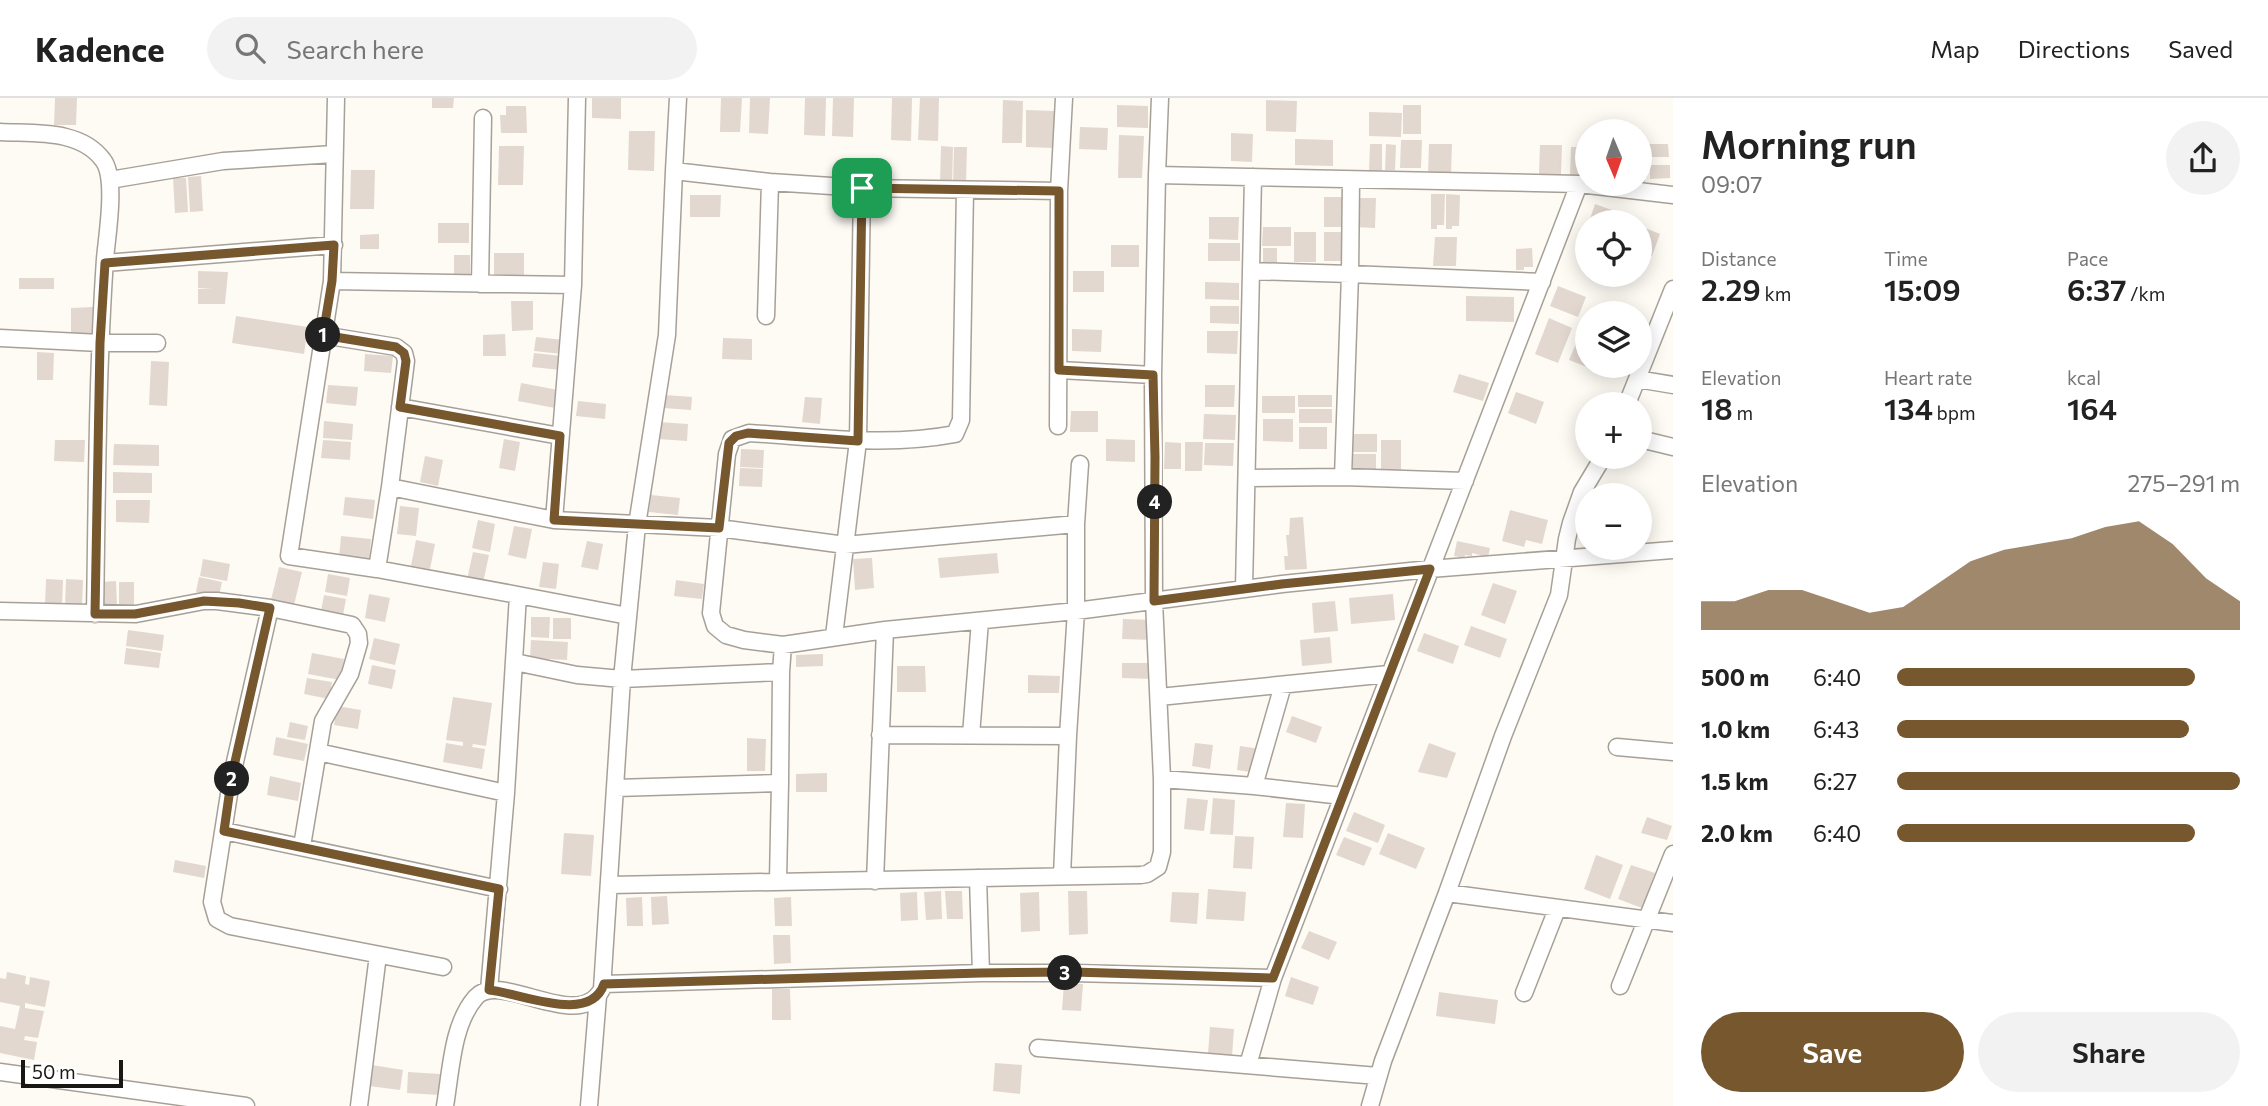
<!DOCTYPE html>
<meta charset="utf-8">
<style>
:root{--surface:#fff;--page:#f2f2f2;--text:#222;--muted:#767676;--line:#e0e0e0;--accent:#77572d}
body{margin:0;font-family:Commissioner,sans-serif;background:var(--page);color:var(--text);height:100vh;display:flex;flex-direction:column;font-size:26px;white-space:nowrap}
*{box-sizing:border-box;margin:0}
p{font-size:23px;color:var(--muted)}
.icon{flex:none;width:38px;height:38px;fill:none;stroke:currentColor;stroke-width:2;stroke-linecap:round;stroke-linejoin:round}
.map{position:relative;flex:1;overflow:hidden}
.drawer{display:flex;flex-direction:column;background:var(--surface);width:595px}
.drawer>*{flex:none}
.needle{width:46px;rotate:178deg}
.buttons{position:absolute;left:1575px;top:21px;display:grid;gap:14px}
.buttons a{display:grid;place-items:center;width:77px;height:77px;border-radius:50%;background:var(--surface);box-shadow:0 4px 18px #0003;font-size:35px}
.scale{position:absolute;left:21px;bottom:18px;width:102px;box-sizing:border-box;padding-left:7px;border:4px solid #191713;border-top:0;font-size:19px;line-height:24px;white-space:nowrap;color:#191713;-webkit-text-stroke:5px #fff;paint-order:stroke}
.pin{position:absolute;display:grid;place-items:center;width:60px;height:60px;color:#fff;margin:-30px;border-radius:14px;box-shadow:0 4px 10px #0006}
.km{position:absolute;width:35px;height:35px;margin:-18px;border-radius:50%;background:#222;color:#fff;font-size:19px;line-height:35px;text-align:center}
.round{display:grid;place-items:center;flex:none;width:74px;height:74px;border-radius:37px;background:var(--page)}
.summary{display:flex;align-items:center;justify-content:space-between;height:119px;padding:0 28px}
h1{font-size:38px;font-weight:600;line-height:52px}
.metrics{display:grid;grid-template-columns:repeat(3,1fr);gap:10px;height:119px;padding:7px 28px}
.metrics div{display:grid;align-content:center}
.metrics b{font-size:30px;font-weight:600}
.metrics small{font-size:19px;font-weight:400}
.metrics p{font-size:19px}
.chart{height:196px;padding:14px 28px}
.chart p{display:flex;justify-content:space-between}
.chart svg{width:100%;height:126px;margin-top:7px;fill:var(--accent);opacity:.7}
.cta{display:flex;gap:14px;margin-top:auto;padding:14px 28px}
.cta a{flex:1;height:80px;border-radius:42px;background:var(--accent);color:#fff;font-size:28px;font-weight:600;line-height:80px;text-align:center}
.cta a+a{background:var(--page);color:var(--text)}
ul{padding:0 28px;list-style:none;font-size:23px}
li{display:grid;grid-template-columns:112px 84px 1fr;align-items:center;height:52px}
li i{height:18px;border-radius:9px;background:var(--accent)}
header{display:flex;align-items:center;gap:42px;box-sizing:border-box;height:98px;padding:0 35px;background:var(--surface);border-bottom:2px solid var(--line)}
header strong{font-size:33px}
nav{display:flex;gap:38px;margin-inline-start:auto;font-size:24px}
.search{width:490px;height:63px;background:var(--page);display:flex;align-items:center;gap:18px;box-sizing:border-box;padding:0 24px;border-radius:38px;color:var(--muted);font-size:26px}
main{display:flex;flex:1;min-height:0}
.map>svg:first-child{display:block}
.building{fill:#e2d8d0}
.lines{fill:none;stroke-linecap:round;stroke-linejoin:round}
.minor-casing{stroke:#a7a097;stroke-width:19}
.minor{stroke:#fff;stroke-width:16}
.route-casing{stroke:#fff;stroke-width:14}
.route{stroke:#77572d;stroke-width:9}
</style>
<header>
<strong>Kadence</strong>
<div class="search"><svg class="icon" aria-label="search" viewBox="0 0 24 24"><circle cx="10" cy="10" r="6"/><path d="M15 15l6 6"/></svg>Search here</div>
<nav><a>Map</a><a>Directions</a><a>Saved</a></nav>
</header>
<main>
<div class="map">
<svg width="1673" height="1008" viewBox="0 0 1673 1008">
<rect width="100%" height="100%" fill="#fefaf4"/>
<path class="building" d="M55 0H77L76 27H54Z
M432 0H454L453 10H432Z
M592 0H621V21L592 20Z
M721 0H742L740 34H720Z
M750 0H770L768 36 749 35Z
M805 0H826L825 38 804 37Z
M833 0H854L853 39 832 38Z
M892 0H912L911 43 891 42Z
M920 0H939L938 43 918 42Z
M1003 2 1023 3 1022 45H1002Z
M1266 2 1297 3 1296 34 1266 33Z
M1117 7 1148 8V30L1117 29Z
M1403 7H1421V36H1403Z
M506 8H526L527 35H501L500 17H506Z
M1026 12 1055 13 1054 50 1026 49Z
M1369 14 1402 15 1401 39 1369 38Z
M1080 29 1108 30 1107 52 1079 51Z
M629 33H655L654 73 628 72Z
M1231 35 1253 36 1252 64 1231 63Z
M1119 37 1144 38 1142 80H1118Z
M1295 41 1333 42V68L1295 67Z
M1401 42H1422L1421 70H1400Z
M1640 45H1644L1645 64 1640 65Z
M1370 46H1382V73H1369Z
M1386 46 1396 47 1395 72H1385Z
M1429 46H1452L1451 77H1428Z
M1648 46H1668L1669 59H1648Z
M1540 47H1562L1561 77 1539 76Z
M499 48H524L523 87H498Z
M941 48 953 49 952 86 940 85Z
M954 49H967L966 86 953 85Z
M1571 49H1587V78H1570Z
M1650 67H1670V80L1650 81Z
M1640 68H1645V84H1640Z
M351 72H375L374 111H350Z
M201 78 203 113 190 114 188 79Z
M173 80H186L188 114 175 115Z
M1431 96H1445L1444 127H1437V131H1431Z
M1446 96 1460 97 1459 128H1452V131H1446Z
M690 97H721L720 119H690Z
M1324 99H1346L1345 129H1324Z
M1354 100H1376L1375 130 1354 129Z
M1595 106 1620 115 1617 124H1589Z
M1209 119H1239L1238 142 1209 141Z
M438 125H469V145H438Z
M1640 128 1660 136 1652 158 1640 153Z
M1263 129H1291V148H1262Z
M1294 134H1316V164H1294Z
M1324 134H1346V163H1324Z
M379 136V151H360V137Z
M1435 139H1457L1456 168H1433Z
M1208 145H1240V163H1208Z
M1111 147H1139V169H1111Z
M1263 150H1277V167H1263Z
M1532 150 1533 169H1524V172H1516V151Z
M494 155H524V177L494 178Z
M454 157H470V178H454Z
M198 173 228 174 225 206H198V191L212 190H198Z
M1073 173H1104V194H1073Z
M19 180H54V191H19Z
M1205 184 1239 185V202L1205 201Z
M1558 188 1586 199 1578 219 1550 208Z
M1466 198 1514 199V224L1466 223Z
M511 203H533V232L512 233Z
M1210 208H1239V226L1210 225Z
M93 209V236H71V210Z
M236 218 308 229 304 256 232 245Z
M1549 220 1572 230 1558 265 1535 256Z
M1072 231 1102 232 1101 254 1072 253Z
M1207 233H1238L1237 256 1207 255Z
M505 236 506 258H483V237Z
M536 239 564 242 562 256 534 253Z
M723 240 752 241V262L722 261Z
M1578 241 1587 245V268H1605L1602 275 1569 262Z
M37 254 54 255 53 282H37Z
M534 255 562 258 561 272 532 269Z
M365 256 393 258 391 275 364 273Z
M151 263 169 264 167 308 149 307Z
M1459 276 1489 285 1483 303 1453 294Z
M521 285 558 292 555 310 518 303Z
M328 287 358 289 356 308 326 305Z
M1205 287H1235L1234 309H1205Z
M1516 294 1544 304 1536 326 1508 315Z
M665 297 692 299 691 312 664 310Z
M1298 297H1332V309H1298Z
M1262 298H1295V315H1262Z
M805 299 822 300 820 326 802 324Z
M578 303 606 306 605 321 576 318Z
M1299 311H1332V325H1299Z
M1071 313H1098V334H1070Z
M1204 316 1236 317 1235 342 1203 341Z
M1263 321H1293V344L1263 343Z
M324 323 353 326 352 342 323 340Z
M659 324 688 326 687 343 658 341Z
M1299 329H1327V351H1299Z
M1353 336H1377V354H1353Z
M504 341 520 344 515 373 499 370Z
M1106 341 1135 342V364L1106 363Z
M55 342H85L84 364 54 363Z
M323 342 351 344 350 362 321 360Z
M1381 342H1401V373H1381Z
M1165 344 1181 345V371H1164Z
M1185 344H1203L1202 373H1185Z
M1205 345H1234L1233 368 1204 367Z
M114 346 159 347V368L113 367Z
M741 351 764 352 763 370 740 369Z
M1353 356H1376V373H1353Z
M425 358 443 362 438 388 420 384Z
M740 370 763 371 762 389 739 388Z
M113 374 152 375V395H113Z
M651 397 680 400 678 417 649 414Z
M345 399 375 402 373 421 343 417Z
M116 402H150L149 425 116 424Z
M400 408 419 410 416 438 397 436Z
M1510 412 1548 422 1542 446 1526 442 1524 449 1502 443Z
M1303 419 1307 471 1285 472 1284 458H1288L1286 437H1289L1290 420Z
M478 422 495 426 490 454 472 450Z
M514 428 532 431 526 461 508 457Z
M341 438 371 441 369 463 339 460Z
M416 442 435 446 430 471 411 468Z
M587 443 603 446 598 472 581 469Z
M1457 443 1490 450 1488 459 1472 455V458L1465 457 1464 460 1454 458Z
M473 454 489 457 483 485 467 482Z
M997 455 999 475 940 480 938 460Z
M872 460 874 490 855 492 853 461Z
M203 461 230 466 227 483 200 478Z
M543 464 559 466 556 491 539 489Z
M279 469 302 474 294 507 271 502Z
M328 476 350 480 347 498 325 494Z
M199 479 222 484 219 498 196 494Z
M46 481 63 482 62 508 45 507Z
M66 481 83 482 82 508H65Z
M676 482 704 486 702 501 674 498Z
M116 483 117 509H103L102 484Z
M119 484H134V508H119Z
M1493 485 1517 493 1505 526 1481 517Z
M369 496 390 500 385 524 365 520Z
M1393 496 1395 522 1351 526 1349 500Z
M324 497 346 501 343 517 321 513Z
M1335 503 1338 533 1314 535 1312 505Z
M531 519H550L549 540 531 539Z
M553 520H571V541H553Z
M1123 521 1154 522V542L1122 541Z
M1471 528 1507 541 1500 560 1464 547Z
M128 532 164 537 162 553 126 548Z
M1424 535 1459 548 1453 566 1417 553Z
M1330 539 1332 565 1302 568 1300 542Z
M374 540 400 546 395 567 369 561Z
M531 542 568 544 567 562 530 560Z
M126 550 161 555 159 570 124 566Z
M312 555 344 561 340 582 308 576Z
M823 556V568L796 569V557Z
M1122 565H1155L1154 581 1122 580Z
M372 567 396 572 392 591 368 586Z
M897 568H925L926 594H897Z
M1028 577 1060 578 1059 595H1028Z
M307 580 332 584 329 601 304 596Z
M453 599 492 605 486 648 473 646 472 649 485 651 482 671 443 664 446 645 463 648V644L446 642Z
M337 608 361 612 358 631 334 627Z
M1292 618 1322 629 1316 645 1286 634Z
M290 624 308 628 305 642 287 639Z
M276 639 308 646 304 663 273 657Z
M747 640 766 641 765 673H747Z
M1195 645 1213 647 1210 671 1192 668Z
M1429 645 1456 655 1447 680 1418 674Z
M1240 648 1260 651 1257 675 1237 672Z
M827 675V694H796V676Z
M270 678 301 685 298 703 267 697Z
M1187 700 1208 702 1204 733 1184 731Z
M1213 700 1235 702 1233 737 1210 736Z
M1286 705 1305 706 1303 740 1283 739Z
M1354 714 1385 727 1378 745 1346 733Z
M1647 719 1672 728 1667 742 1641 735Z
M564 735 594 737 591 778 561 776Z
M1388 735 1425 750 1416 771 1379 756Z
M1235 738 1254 739 1252 771 1233 770Z
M1344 739 1372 750 1364 768 1336 757Z
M1596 757 1623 767 1610 801 1584 791Z
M175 762 206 768 204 780 173 774Z
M1631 767 1655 775 1642 810 1618 801Z
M1208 791 1246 794 1244 823 1206 821Z
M941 793 942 821 926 822 924 794Z
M945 793H962L963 821H947Z
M1068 793H1087L1088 836 1069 837Z
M917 794 918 822 901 823 900 795Z
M1039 794 1040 833 1021 834 1020 795Z
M1172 794 1199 795 1197 826 1170 824Z
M667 798 669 826 652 827 651 799Z
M642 799 643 828H627L626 800Z
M791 799 792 828H775L774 800Z
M1309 833 1337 844 1329 862 1301 850Z
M773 837H790L791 865 774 866Z
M7 874 26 878 25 886 29 887 30 879 50 883 45 909 25 905V910L44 913 38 940 25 938 24 942 37 944 34 962 0 955V928L15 931 20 908 0 904V880L6 881Z
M1291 879 1319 889 1313 907 1285 898Z
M1064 885 1083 886 1081 913 1062 912Z
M772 891H790L791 922H772Z
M1439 894 1498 902 1495 926 1436 918Z
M1210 929 1234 931 1232 958 1208 956Z
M995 965 1022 967 1020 996 993 993Z
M372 967 403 972 400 992 369 988Z
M408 974 440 976 439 997 407 995Z"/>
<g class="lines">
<g class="minor-casing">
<path id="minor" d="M678 0 674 73 770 84 862 90 1059 93
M1160 0 1157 77 1579 86 1673 97
M0 34C35 36 80 31 103 62 117 80 107 137 105 161 97 279 97 397 95 516
M1253 79 1251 173 1350 176 1343 379
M110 82 223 63 334 56
M1351 82 1350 176 1542 184
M965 92 961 322 955 336C887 349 817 339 749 335L732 341 727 356 711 515 715 528 726 537 744 542 783 547 885 532 1076 513 1282 486 1430 471 1673 452
M105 165 334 147
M332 183 336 0
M480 186 483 20
M573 187 554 422 719 430 845 447 1076 426
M766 218 770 84
M323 237 396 249 404 255 406 263 390 389 554 422
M0 240 100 245H157
M1059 272 1153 277
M1637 281 1673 287
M1627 306 1673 191
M400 309 560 338
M1058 328 1059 93 1064 0
M1640 341 1673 349
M1603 359 1582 394 1571 425 1567 441 1559 497 1503 638 1447 795 1673 825
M1248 380 1343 379 1465 383
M377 471 390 389
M1244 490 1251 173
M518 497 628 518
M270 510 232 677 212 804 217 821 230 828 443 869
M0 513 136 516 204 503H217L270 510 352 527 358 536 359 545 350 576 323 623 302 748
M834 538 858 343 862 90
M515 564 577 577 622 581 637 427 667 237 674 73
M1159 599 1389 576
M880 637 1068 638 1062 778
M971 637 980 523
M1068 638 1076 513V426L1080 366
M1617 649 1673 654
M318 654 506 695
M1162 681 1254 688 1283 587
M780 685 781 574
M1254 688 1342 698
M616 690 780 685 778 783
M224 733 499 791
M978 780 981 875
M875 783 885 532
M610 787 1141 777 1147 776 1158 769 1162 754V681L1154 503 1153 277 1157 77
M604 886 981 875H1073L1273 880 1579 86
M1620 888 1673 756
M489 892 506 695 518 497 377 471 289 458 332 183 573 187 577 0
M1524 895 1557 811
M1038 950 1378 978
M1248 967 1273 880
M0 974 246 1008
M359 1008 378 857
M445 1008C451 973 452 926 476 899 501 872 579 936 602 891L622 581 781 574 783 547
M589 1008 598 898
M1370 1008 1383 963 1447 795"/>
</g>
<use href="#minor" class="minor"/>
</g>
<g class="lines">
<g class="route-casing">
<path id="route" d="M862 90 1059 93V272L1153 277 1155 359 1154 503 1282 486 1430 471 1273 880 1073 874 981 875 604 886C590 927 521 895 489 892L499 791 224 733 232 677 270 510 239 505 204 503 135 516H95L100 245 105 165 334 147 332 183 323 237 396 249 404 255 406 263 400 309 560 338 554 422 719 430 729 345 736 338 748 335 858 343Z"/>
</g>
<use href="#route" class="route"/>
</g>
</svg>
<div class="buttons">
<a><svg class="needle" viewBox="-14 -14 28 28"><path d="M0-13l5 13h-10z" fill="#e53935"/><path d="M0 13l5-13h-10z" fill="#767676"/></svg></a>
<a><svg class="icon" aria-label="locate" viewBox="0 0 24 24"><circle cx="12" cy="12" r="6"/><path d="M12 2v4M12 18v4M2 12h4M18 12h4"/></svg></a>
<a><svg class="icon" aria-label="layers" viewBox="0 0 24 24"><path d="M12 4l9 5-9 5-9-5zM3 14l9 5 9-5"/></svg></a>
<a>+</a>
<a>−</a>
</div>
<div class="scale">50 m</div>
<div class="pin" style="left:862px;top:90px;background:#1e9e55"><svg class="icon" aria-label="arrive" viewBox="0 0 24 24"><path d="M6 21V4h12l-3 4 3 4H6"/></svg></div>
<b class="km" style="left:323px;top:237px">1</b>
<b class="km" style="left:232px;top:681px">2</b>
<b class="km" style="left:1065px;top:875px">3</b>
<b class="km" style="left:1155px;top:404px">4</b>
</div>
<section class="drawer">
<div class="summary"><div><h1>Morning run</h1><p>09:07</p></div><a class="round"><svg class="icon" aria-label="share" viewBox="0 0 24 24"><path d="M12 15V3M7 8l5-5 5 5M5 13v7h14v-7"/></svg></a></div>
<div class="metrics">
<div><p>Distance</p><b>2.29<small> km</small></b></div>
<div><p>Time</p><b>15:09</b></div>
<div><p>Pace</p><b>6:37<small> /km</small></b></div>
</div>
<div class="metrics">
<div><p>Elevation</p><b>18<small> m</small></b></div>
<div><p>Heart rate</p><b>134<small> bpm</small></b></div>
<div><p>kcal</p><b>164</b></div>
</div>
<div class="chart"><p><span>Elevation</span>275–291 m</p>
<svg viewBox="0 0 160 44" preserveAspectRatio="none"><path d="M0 44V34L10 34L20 30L30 30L40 34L50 38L60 36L70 28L80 20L90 16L100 14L110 12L120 8L130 6L140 14L150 26L160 34V44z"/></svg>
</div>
<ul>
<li><b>500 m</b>6:40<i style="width:87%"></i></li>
<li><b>1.0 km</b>6:43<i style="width:85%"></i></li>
<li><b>1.5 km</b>6:27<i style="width:100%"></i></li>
<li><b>2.0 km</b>6:40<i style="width:87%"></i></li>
</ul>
<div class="cta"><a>Save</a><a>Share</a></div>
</section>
</main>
